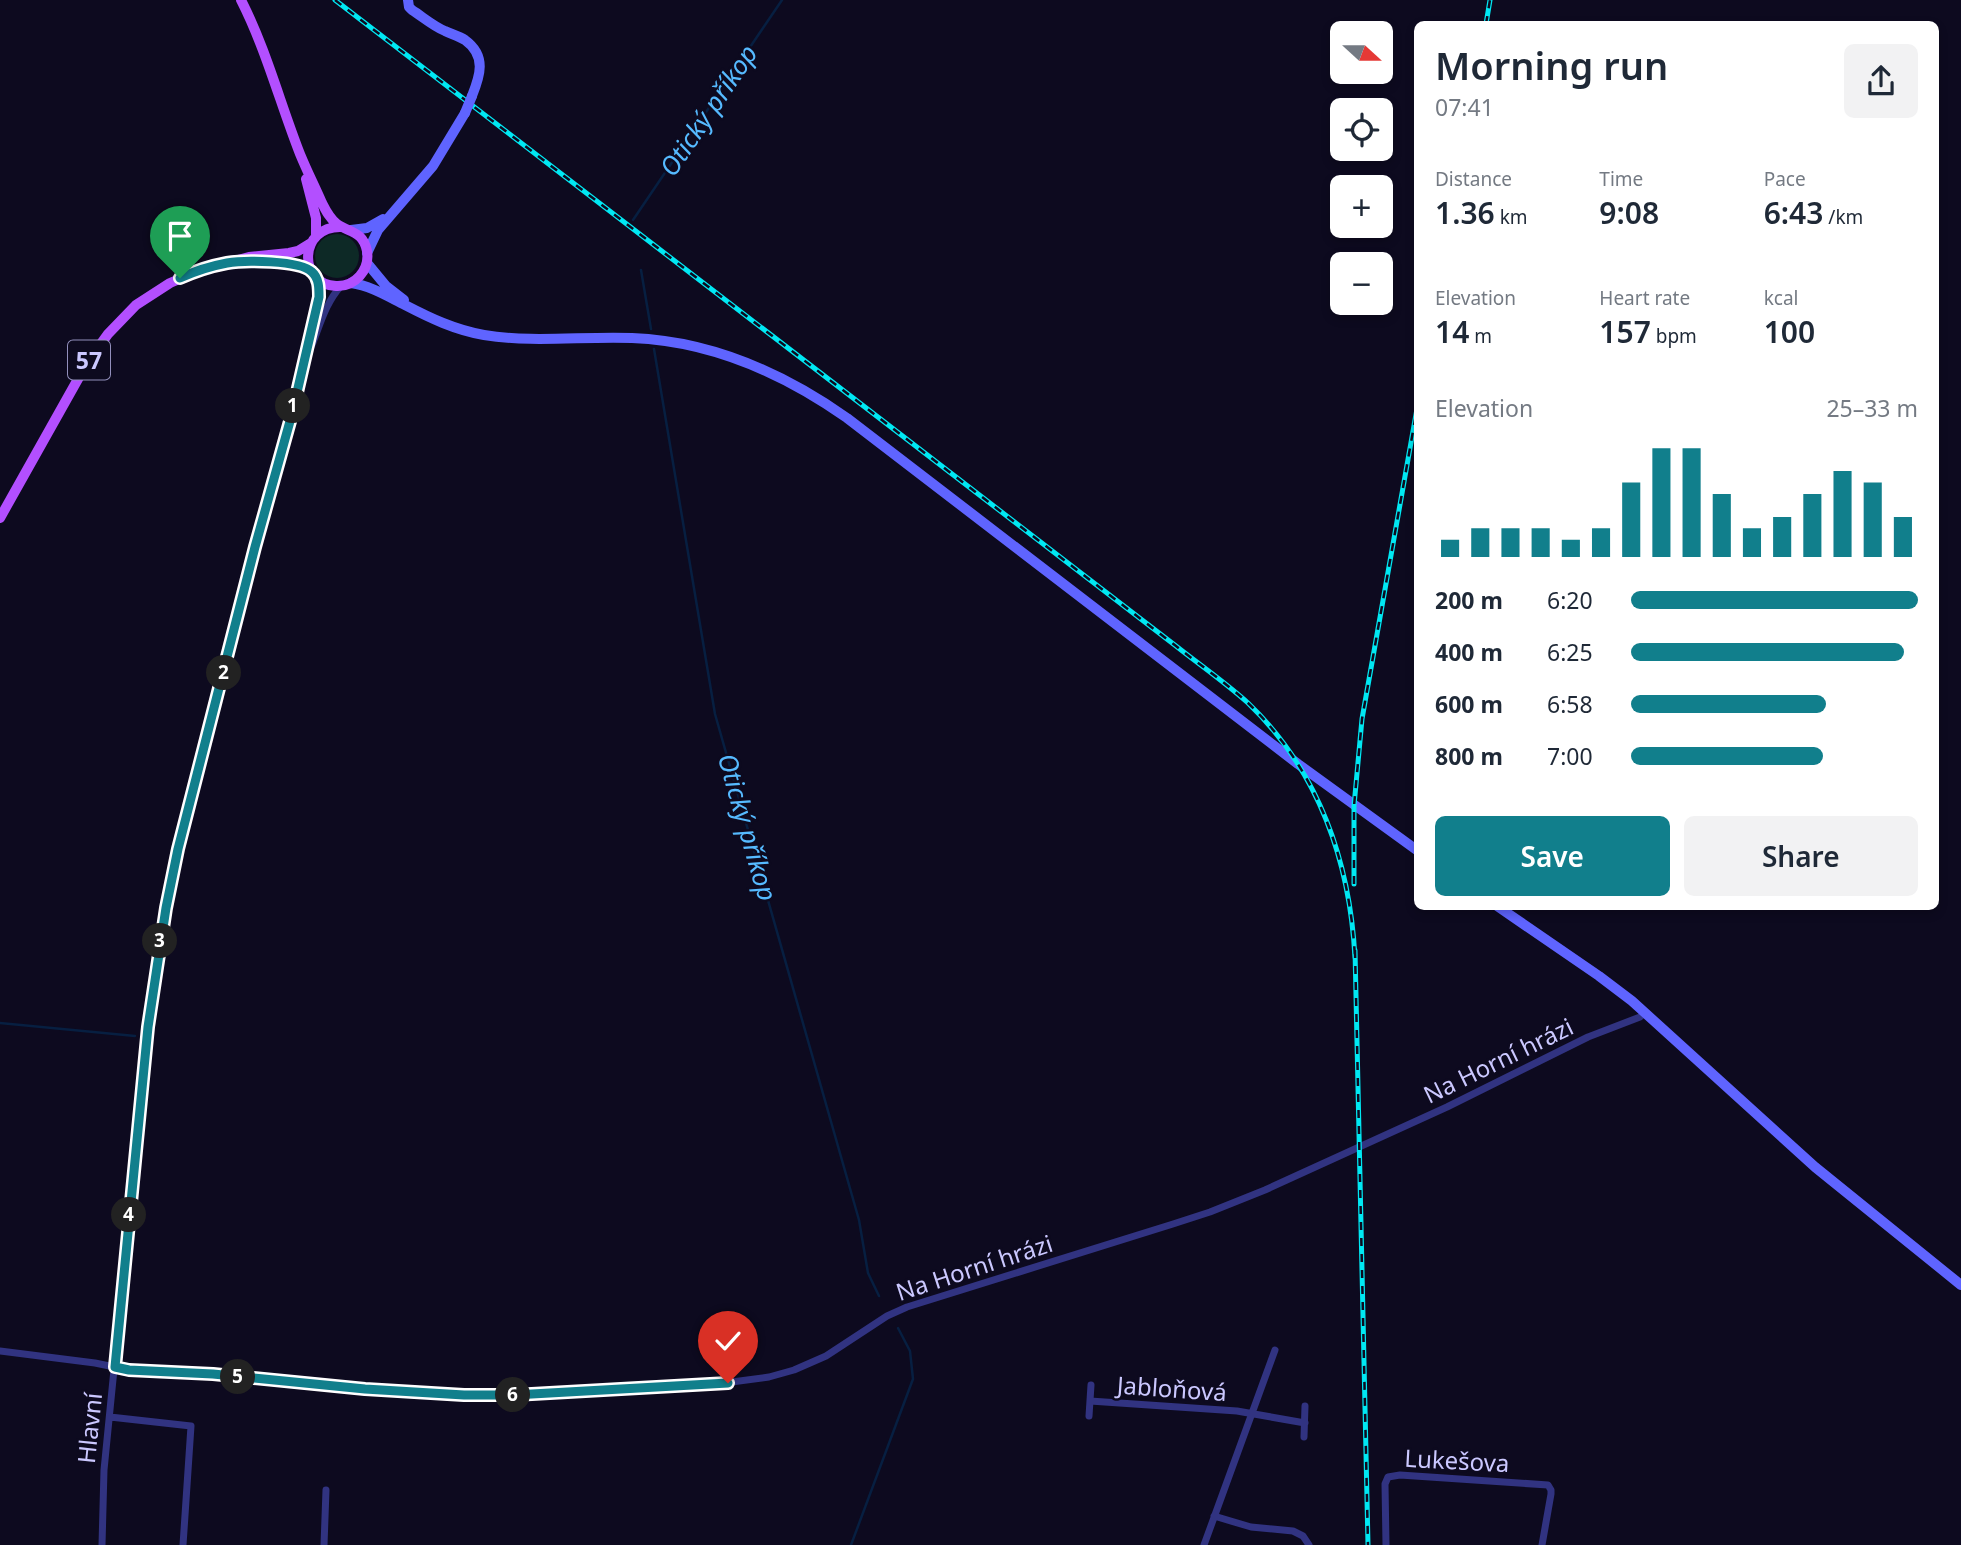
<!DOCTYPE html>
<meta charset="utf-8">
<style>
:root{--surface:#fff;--page:#f2f2f3;--text:#1f2937;--muted:#747a83;--accent:#117f8c}
body{margin:0;font-family:"Noto Sans",sans-serif;background:var(--page);color:var(--text);height:100vh;display:flex;flex-direction:column;font-size:26px;white-space:nowrap}
*{box-sizing:border-box;margin:0}
p{font-size:23px;color:var(--muted)}
.icon{flex:none;width:38px;height:38px;fill:none;stroke:currentColor;stroke-width:2;stroke-linecap:round;stroke-linejoin:round}
.map{position:relative;flex:1;overflow:hidden}
.sheet{position:absolute;left:1414px;top:21px;width:525px;height:889px;display:flex;flex-direction:column;background:var(--surface);border-radius:10px;box-shadow:0 4px 10px #0003}
.sheet>*{flex:none}
.needle{width:46px;rotate:111deg}
.tools{position:absolute;left:1330px;top:21px;display:grid;gap:14px}
.tools a{display:grid;place-items:center;width:63px;height:63px;border-radius:10px;background:var(--surface);box-shadow:0 4px 10px #0003;font-size:35px}
.pin{position:absolute;display:grid;place-items:center;width:60px;height:60px;color:#fff;margin:-72px -30px;border-radius:50% 50% 50% 0;rotate:-45deg;box-shadow:0 0 7px #0007}
.pin .icon{rotate:45deg}
.km{position:absolute;width:35px;height:35px;margin:-18px;border-radius:50%;background:#222;color:#fff;font-size:19px;line-height:35px;text-align:center}
.round{display:grid;place-items:center;flex:none;width:74px;height:74px;border-radius:10px;background:var(--page)}
.summary{display:flex;align-items:center;justify-content:space-between;height:119px;padding:0 21px}
h1{font-size:38px;font-weight:600;line-height:52px}
.figures{display:grid;grid-template-columns:repeat(3,1fr);gap:10px;height:119px;padding:7px 21px}
.figures div{display:grid;align-content:center}
.figures b{font-size:30px;font-weight:600}
.figures small{font-size:19px;font-weight:400}
.figures p{font-size:19px}
.chart{height:196px;padding:14px 21px}
.chart p{display:flex;justify-content:space-between}
.chart svg{width:100%;height:126px;margin-top:7px;stroke:var(--accent);stroke-width:6}
.action{display:flex;gap:14px;margin-top:auto;padding:14px 21px}
.action a{flex:1;height:80px;border-radius:10px;background:var(--accent);color:#fff;font-size:28px;font-weight:600;line-height:80px;text-align:center}
.action a+a{background:var(--page);color:var(--text)}
ul{padding:0 21px;list-style:none;font-size:23px}
li{display:grid;grid-template-columns:112px 84px 1fr;align-items:center;height:52px}
li i{height:18px;border-radius:9px;background:var(--accent)}
.map>svg:first-child{display:block}
.green{fill:#0d2926}
.lines{fill:none;stroke-linecap:round;stroke-linejoin:round}
.stream{stroke:#071f41;stroke-width:2.5}
.street{stroke:#313381;stroke-width:7}
.secondary{stroke:#5f64ff;stroke-width:10}
.primary{stroke:#b34fff;stroke-width:10}
.rail-casing{stroke:#00e8f3;stroke-width:5}
.rail{stroke:#0d0a1f;stroke-width:2.5;stroke-dasharray:8;stroke-linecap:butt}
.secondary-bridge{stroke:#5f64ff;stroke-width:10}
.route-casing{stroke:#fff;stroke-width:14}
.route{stroke:#117f8c;stroke-width:9}
.labels{text-anchor:middle;dominant-baseline:central;stroke-width:5;stroke-linejoin:round;paint-order:stroke}
.shield{fill:#0d0a1f;stroke:#928fbc;stroke-width:2}
.shield-label{font-size:23px;font-weight:bold;fill:#cbc8ff}
.street-label{font-size:24px;fill:#cbc8ff;stroke:#0d0a1f}
.water-label{font-size:26px;font-style:italic;fill:#56baff;stroke:#0d0a1f}
</style>
<div class="map">
<svg width="1961" height="1545" viewBox="0 0 1961 1545">
<rect width="100%" height="100%" fill="#0d0a1f"/>
<path class="green" d="M315 256a22 22 0 1 1 44 0a22 22 0 1 1-44 0Z"/>
<g class="lines">
<path class="stream" d="M633 220 782 0
M641 270 651 329
M654 349 715 714 859 1220 868 1273 879 1296
M0 1023 135 1036
M851 1545 913 1379 910 1351 898 1328"/>
<path class="street" d="M312 345C320 325 326 302 341 286
M0 1351 95 1363 129 1370 187 1372 416 1393 514 1395 709 1385 769 1377 794 1370 826 1356 887 1316 907 1307 1173 1224 1210 1212 1265 1190 1447 1107 1588 1037 1640 1017 1645 1012
M1090 1401 1237 1411 1305 1423
M1089 1416 1091 1385
M110 1417 191 1426 183 1545
M1304 1437 1305 1406
M1214 1516 1251 1527 1293 1531 1303 1536 1309 1545
M102 1545 104 1470 148 1027 166 908 178 849 279 456 303 369 319 297 317 278
M324 1545 326 1490
M1204 1545 1275 1350
M1386 1545 1385 1484 1388 1477 1400 1475 1548 1485 1551 1490V1494L1542 1545"/>
<path class="secondary" d="M408 0 409 7 412 10C423 17 433 26 445 31 451 34 459 36 465 40 487 56 480 76 472 96
M351 230 367 228 383 219
M367 253 378 230 433 166 465 113
M367 263 386 286 404 300
M351 283C371 286 387 296 405 305 430 318 455 330 484 335 533 343 583 336 632 338 712 341 783 373 847 418L1298 764 1418 851
M1497 906 1599 976 1632 1001 1815 1167 1961 1285"/>
<path class="primary" d="M241 0C266 49 280 103 300 154 307 171 315 187 322 203 326 211 330 219 337 224 350 233 363 231 367 251 370 270 355 287 336 286 297 284 299 226 341 227
M306 179 316 218V236
M255 262 290 264 311 270
M0 518 87 363 108 334 136 305 170 283 198 271 249 257 289 253 298 251 311 243"/>
<g class="rail-casing">
<path id="rail" d="M335 0 1176 646C1200 665 1226 683 1248 703 1319 771 1350 862 1355 958
M1486 24 1490 0
M1354 884V806L1362 719 1418 403
M1355 950 1368 1545"/>
</g>
<use href="#rail" class="rail"/>
<path class="secondary-bridge" d="M465 113 472 96"/>
</g>
<g class="lines">
<g class="route-casing">
<path id="route" d="M180 278C195 271 211 266 227 263 243 260 300 260 312 272 319 278 319 288 319 297L292 414 255 547 178 849 166 908 148 1027 115 1367 129 1370 213 1374 365 1389 464 1395H514L728 1383"/>
</g>
<use href="#route" class="route"/>
</g>
<g class="labels">
<rect class="shield" x="68" y="340.5" width="42" height="39" rx="5"/>
<g class="shield-label">
<text x="89" y="360">57</text>
</g>
<g class="street-label">
<text transform="translate(1498 1060) rotate(-26)">Na Horní hrázi</text>
<text transform="translate(974 1267) rotate(-18)">Na Horní hrázi</text>
<text transform="translate(1172 1388) rotate(4)">Jabloňová</text>
<text transform="translate(89 1428) rotate(-84)">Hlavní</text>
<text transform="translate(1457 1460) rotate(3)">Lukešova</text>
</g>
<g class="water-label">
<text transform="translate(708 110) rotate(-56)">Otický příkop</text>
<text transform="translate(748 827) rotate(74)">Otický příkop</text>
</g>
</g>
</svg>
<div class="tools">
<a><svg class="needle" viewBox="-14 -14 28 28"><path d="M0-13l5 13h-10z" fill="#e53935"/><path d="M0 13l5-13h-10z" fill="#747a83"/></svg></a>
<a><svg class="icon" aria-label="locate" viewBox="0 0 24 24"><circle cx="12" cy="12" r="6"/><path d="M12 2v4M12 18v4M2 12h4M18 12h4"/></svg></a>
<a>+</a>
<a>−</a>
</div>
<div class="pin" style="left:180px;top:278px;background:#1e9e55"><svg class="icon" aria-label="arrive" viewBox="0 0 24 24"><path d="M6 21V4h12l-3 4 3 4H6"/></svg></div>
<div class="pin" style="left:728px;top:1383px;background:#d93025"><svg class="icon" aria-label="check" viewBox="0 0 24 24"><path d="M5 12l5 5 9-10"/></svg></div>
<b class="km" style="left:293px;top:406px">1</b>
<b class="km" style="left:224px;top:673px">2</b>
<b class="km" style="left:160px;top:941px">3</b>
<b class="km" style="left:129px;top:1215px">4</b>
<b class="km" style="left:238px;top:1377px">5</b>
<b class="km" style="left:513px;top:1395px">6</b>
<section class="sheet">
<div class="summary"><div><h1>Morning run</h1><p>07:41</p></div><a class="round"><svg class="icon" aria-label="share" viewBox="0 0 24 24"><path d="M12 15V3M7 8l5-5 5 5M5 13v7h14v-7"/></svg></a></div>
<div class="figures">
<div><p>Distance</p><b>1.36<small> km</small></b></div>
<div><p>Time</p><b>9:08</b></div>
<div><p>Pace</p><b>6:43<small> /km</small></b></div>
</div>
<div class="figures">
<div><p>Elevation</p><b>14<small> m</small></b></div>
<div><p>Heart rate</p><b>157<small> bpm</small></b></div>
<div><p>kcal</p><b>100</b></div>
</div>
<div class="chart"><p><span>Elevation</span>25–33 m</p>
<svg viewBox="0 0 160 44" preserveAspectRatio="none"><path d="M5 44V38M15 44V34M25 44V34M35 44V34M45 44V38M55 44V34M65 44V18M75 44V6M85 44V6M95 44V22M105 44V34M115 44V30M125 44V22M135 44V14M145 44V18M155 44V30"/></svg>
</div>
<ul>
<li><b>200 m</b>6:20<i style="width:100%"></i></li>
<li><b>400 m</b>6:25<i style="width:95%"></i></li>
<li><b>600 m</b>6:58<i style="width:68%"></i></li>
<li><b>800 m</b>7:00<i style="width:67%"></i></li>
</ul>
<div class="action"><a>Save</a><a>Share</a></div>
</section>
</div>
